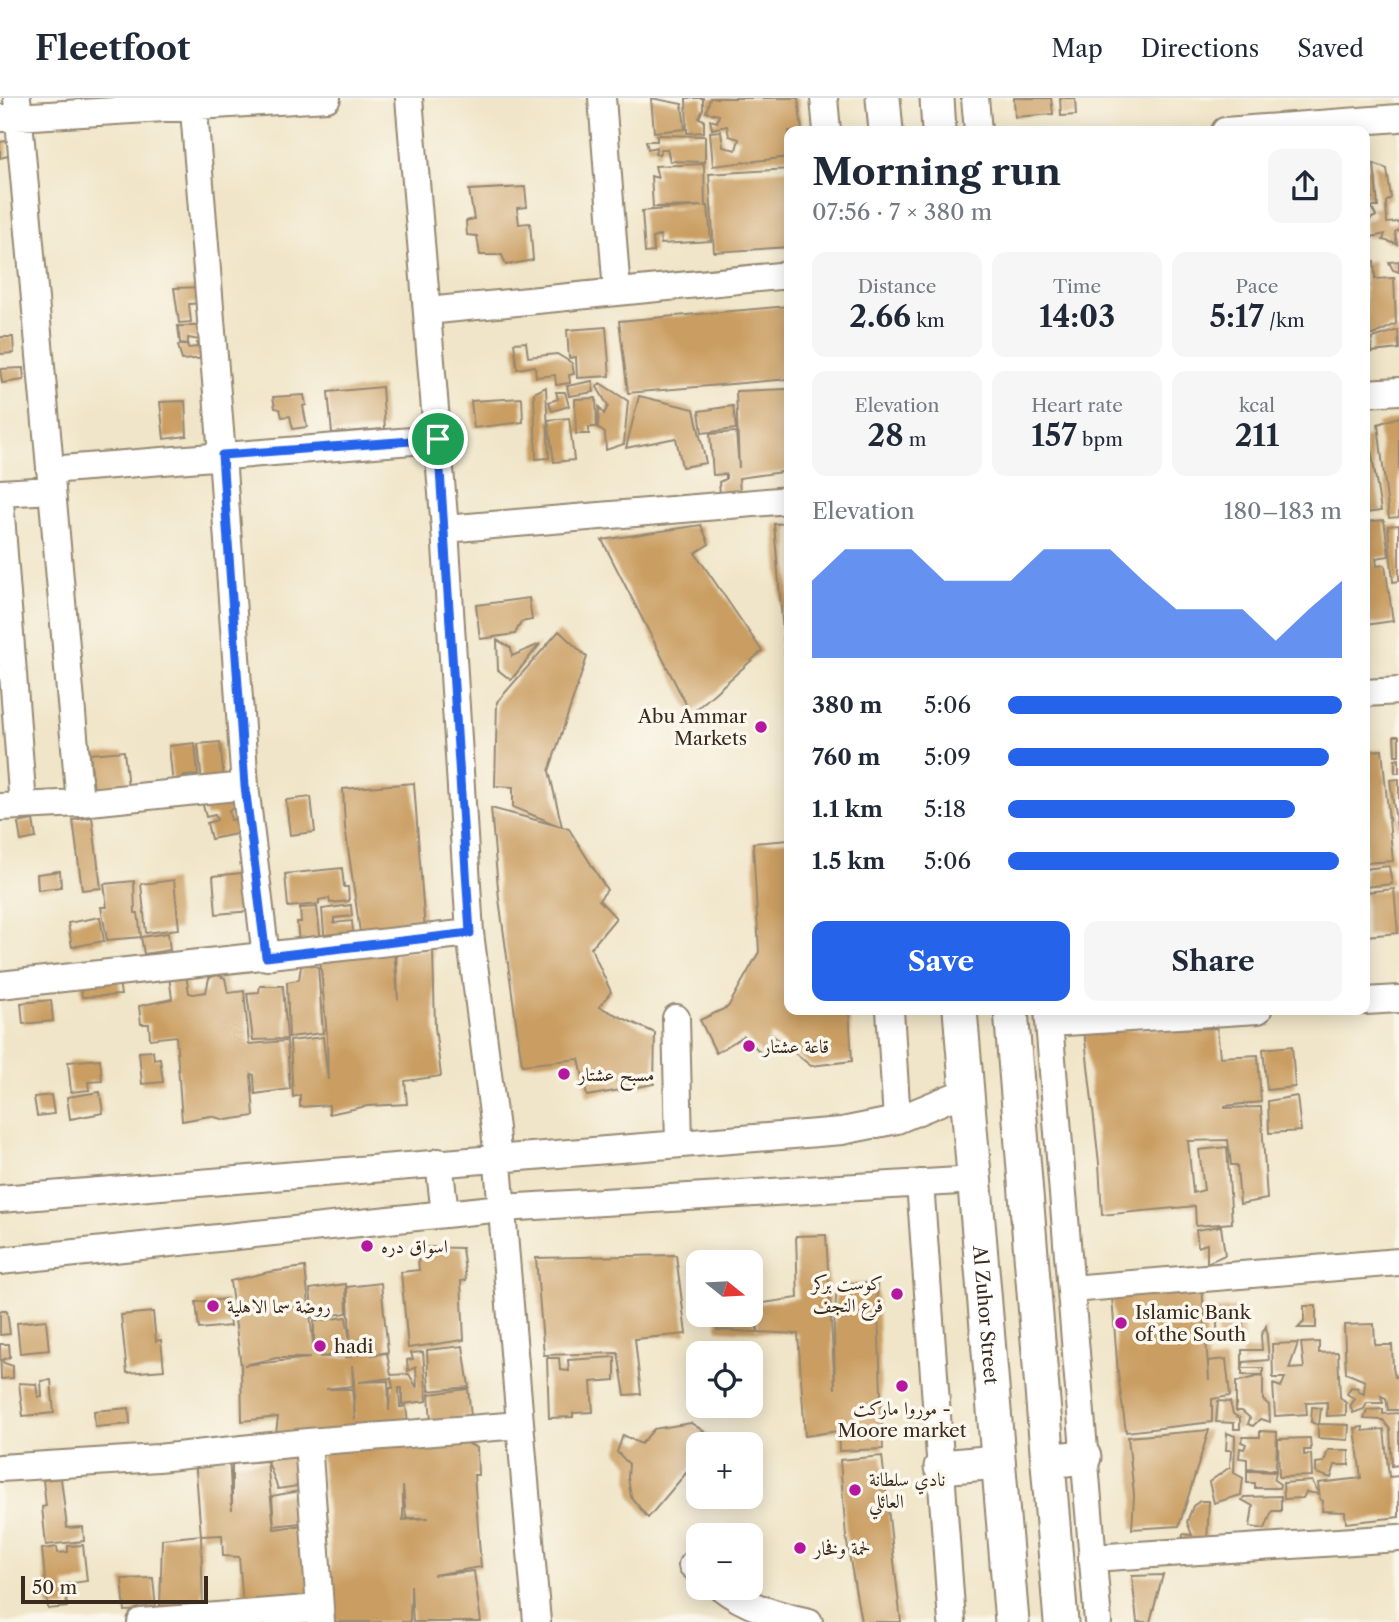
<!DOCTYPE html>
<meta charset="utf-8">
<style>
:root{--surface:#fff;--page:#f6f6f7;--text:#1f2937;--muted:#747a83;--line:#e0e1e3;--accent:#2563eb}
body{margin:0;font-family:"Libre Caslon Text",Amiri,serif;background:var(--page);color:var(--text);height:100vh;display:flex;flex-direction:column;font-size:26px;white-space:nowrap}
*{box-sizing:border-box;margin:0}
p{font-size:23px;color:var(--muted)}
.icon{flex:none;width:38px;height:38px;fill:none;stroke:currentColor;stroke-width:2;stroke-linecap:round;stroke-linejoin:round}
.map{position:relative;flex:1;overflow:hidden}
.details{position:absolute;left:784px;top:28px;width:586px;height:889px;display:flex;flex-direction:column;background:var(--surface);border-radius:14px;box-shadow:0 4px 18px #0003}
.details>*{flex:none}
.needle{width:46px;rotate:108deg}
.buttons{position:absolute;left:686px;top:1152px;display:grid;gap:14px}
.buttons a{display:grid;place-items:center;width:77px;height:77px;border-radius:14px;background:var(--surface);box-shadow:0 4px 18px #0003;font-size:35px}
.scale{position:absolute;left:21px;bottom:18px;width:187px;box-sizing:border-box;padding-left:7px;border:4px solid #3b2a1e;border-top:0;font-size:19px;line-height:24px;white-space:nowrap;color:#3b2a1e;-webkit-text-stroke:5px #fbf7ec;paint-order:stroke}
.pin{position:absolute;display:grid;place-items:center;width:60px;height:60px;color:#fff;margin:-30px;border:4px solid #fff;border-radius:50%;box-shadow:0 2px 7px #0007}
.round{display:grid;place-items:center;flex:none;width:74px;height:74px;border-radius:14px;background:var(--page)}
.headline{display:flex;align-items:center;justify-content:space-between;height:119px;padding:0 28px}
h1{font-size:38px;font-weight:700;line-height:52px}
.metrics{display:grid;grid-template-columns:repeat(3,1fr);gap:10px;height:119px;padding:7px 28px}
.metrics div{display:grid;align-content:center;border-radius:14px;background:var(--page);text-align:center}
.metrics b{font-size:30px;font-weight:700}
.metrics small{font-size:19px;font-weight:400}
.metrics p{font-size:19px}
.chart{height:196px;padding:14px 28px}
.chart p{display:flex;justify-content:space-between}
.chart svg{width:100%;height:126px;margin-top:7px;fill:var(--accent);opacity:.7}
.primary-button{display:flex;gap:14px;margin-top:auto;padding:14px 28px}
.primary-button a{flex:1;height:80px;border-radius:14px;background:var(--accent);color:#fff;font-size:28px;font-weight:700;line-height:80px;text-align:center}
.primary-button a+a{background:var(--page);color:var(--text)}
ul{padding:0 28px;list-style:none;font-size:23px}
li{display:grid;grid-template-columns:112px 84px 1fr;align-items:center;height:52px}
li i{height:18px;border-radius:9px;background:var(--accent)}
header{display:flex;align-items:center;gap:42px;box-sizing:border-box;height:98px;padding:0 35px;background:var(--surface);border-bottom:2px solid var(--line)}
header strong{font-size:33px}
nav{display:flex;gap:38px;margin-inline-start:auto;font-size:24px}
.map>svg:first-child{display:block}
.building{fill:#ca9e62;fill-rule:evenodd}
.lines{fill:none;stroke-linecap:round;stroke-linejoin:round}
.minor-casing{stroke:#968873;stroke-width:30}
.major-casing{stroke:#968873;stroke-width:37}
.minor{stroke:#fff;stroke-width:26}
.major{stroke:#fff;stroke-width:33}
.route-casing{stroke:#fff;stroke-width:14}
.route{stroke:#2563eb;stroke-width:9}
.poi-dot{fill:#b5179e;stroke:#fbf7ec;stroke-width:2.5}
.labels{text-anchor:middle;dominant-baseline:central;stroke-width:7;stroke-linejoin:round;paint-order:stroke}
.poi-label{font-size:19px;fill:#3b2a1e;stroke:#fbf7ec;text-anchor:start}
.street-label{font-size:19px;fill:#3b2a1e;stroke:#fbf7ec}
</style>
<header>
<strong>Fleetfoot</strong>
<nav><a>Map</a><a>Directions</a><a>Saved</a></nav>
</header>
<div class="map">
<svg width="1399" height="1524" viewBox="0 0 1399 1524">
<rect width="100%" height="100%" fill="#fbf7ec"/>
<filter id="ink" filterUnits="userSpaceOnUse"><feTurbulence type="fractalNoise" baseFrequency=".0143" numOctaves="2"/><feDisplacementMap in="SourceGraphic" scale="14" xChannelSelector="R" yChannelSelector="G"/><feConvolveMatrix kernelMatrix="1 2 1 2 8 2 1 2 1" color-interpolation-filters="sRGB"/></filter>
<filter id="wash" filterUnits="userSpaceOnUse"><feTurbulence type="fractalNoise" baseFrequency=".00686" numOctaves="4" result="noise"/><feDisplacementMap in="SourceGraphic" scale="28" xChannelSelector="R" yChannelSelector="G"/><feGaussianBlur stdDeviation="1.57" result="paint"/><feColorMatrix in="noise" values="0 0 0 0 0 0 0 0 0 0 0 0 0 0 0 0 0 1.4 0 .05"/><feComposite in="paint" operator="in"/></filter>
<g filter="url(#wash)">
<rect width="100%" height="100%" fill="#f0e5c8"/>
<g id="blocks">
<path class="building" d="M651 0 682 6 685 31 654 34Z
M686 0H703V11L699 20 704 22V34L687 35Z
M710 0H798L802 33H789V59L713 68 710 34 721 33 723 49 736 52 739 41 729 38 727 28 712 31 710 22 717 24 719 17 706 14Z
M1014 0H1051L1053 16 1015 19Z
M1060 0H1075L1076 17 1061 18Z
M657 37 705 38V64L670 63 667 51H661L659 57 655 56 657 49 648 51 646 43H657Z
M8 43V58L0 60V44Z
M704 66 705 108H708L711 143 661 146 660 137 653 140 654 154 645 155 642 113 702 108 653 109 651 78 658 80 655 68Z
M1374 66 1387 71 1391 100 1386 104 1387 125 1399 124V132L1395 134 1397 146 1383 142 1385 136 1367 140 1365 124 1376 118 1371 109H1378Z
M1365 70H1371L1372 100H1365Z
M789 71V149L714 154 709 76Z
M525 89 527 109 517 110 519 126 530 125 533 162 506 167 502 157H480L477 138 467 137 466 123 474 121 469 92Z
M1365 163H1374L1375 181 1394 180 1396 226 1373 237H1365Z
M1399 163V174L1393 172 1389 164Z
M203 189 204 205 189 206 191 224 179 225 174 190Z
M789 208V281L628 295 619 223Z
M178 228H207L206 243 188 240V246L180 245Z
M606 229 610 278 577 280 576 259 569 260 567 232Z
M1398 232 1399 251 1371 254 1373 240Z
M0 239H13L14 255 0 256Z
M526 244 528 259 557 256 572 265 574 276 569 277 570 285 556 287 555 277 536 279 535 268 517 271 514 245Z
M197 245H206L209 260 182 262 178 247 187 246 188 250 197 249Z
M23 270 24 282 2 285 0 271Z
M592 283 594 294 569 298 567 288Z
M600 285 628 303 624 346 606 352 605 335 598 330 599 309 604 316 608 308 597 289Z
M382 289 385 331 332 335 328 294Z
M546 289 549 360 536 361 534 295Z
M789 291V373L739 380 740 394 720 396 719 384 726 381V376L713 377 710 336 736 334 739 370 736 293Z
M556 294H565L569 308 552 313 549 304 558 301Z
M304 297 306 307 303 308 307 329 293 331 290 318 282 319 280 311 275 310 273 299Z
M639 298 694 311 706 365 682 369 676 340 626 350Z
M522 300 523 324 474 330 471 303Z
M596 300 597 329H589V336H576L575 301Z
M185 303 187 338 164 341 160 304Z
M733 308 736 331 702 335 699 313Z
M1399 319V419L1389 420 1378 326Z
M569 320 574 362 554 364 548 322Z
M1365 339H1369L1381 413 1365 415Z
M1384 422 1389 458 1376 460 1377 468 1385 467 1393 523 1365 527V424Z
M789 425V583H787L774 426Z
M701 427 709 446 695 455 762 553 691 616 602 442Z
M1399 427V483L1393 484 1388 428Z
M529 500 532 522 521 524 515 536 480 541 476 507Z
M559 533 587 559 549 673 562 729 569 731 607 792 599 802 616 820 591 850 611 894 599 909 655 935 654 986 587 998 579 961 522 967 499 801 491 710 562 729 513 709V689L495 688 497 604Z
M497 542 511 550 512 558 540 546 511 582 498 572Z
M1394 638H1399V657H1395Z
M220 644 224 682 202 685 198 646Z
M195 645 198 677 184 678 185 687H173L169 648Z
M1382 652 1393 763 1365 765V653Z
M124 653 128 689 94 693 90 656Z
M1399 661V675H1395V662Z
M1399 681V731H1397L1390 682Z
M414 685 425 833 361 841 345 729 343 691Z
M235 695 238 709 229 712 231 722 243 720 246 734 211 741 207 725 217 722 215 717 206 719 202 703Z
M311 699 315 734 290 737 286 702Z
M92 719 101 790 82 792 73 722Z
M33 722 36 740 21 743 18 725Z
M789 742V912H849L852 963 811 968 771 936 763 957 744 938 716 955 700 922 728 909 759 854 753 745Z
M1389 768 1392 786 1365 789V771Z
M342 770 344 789H348L349 803 330 805 329 800 319 802V806L288 809 285 776Z
M60 773 61 789 38 792 37 776Z
M251 774 252 813 216 816 213 778Z
M174 782 179 831 146 835 141 786Z
M134 783 135 815H138L141 839 107 842 101 809H107L104 786Z
M1394 791 1398 835 1366 838 1365 794Z
M351 807 352 818 334 820V825L352 823 354 843 325 846 322 811Z
M317 809 321 844 299 846 297 824H301L300 810Z
M100 819 104 843 72 849 68 825Z
M168 835 170 852 144 856 141 839Z
M433 851 435 929 441 978 405 983 407 1006 367 1008 329 1016V1007L300 1009V997L293 999 290 943 323 939 328 982 327 939 320 859 394 852 398 902 396 855Z
M307 866 318 869 323 935 289 939 287 884 299 882 301 868Z
M118 876 121 897 82 899 80 880Z
M169 877H186L189 895 193 896 206 894 209 880 217 877 225 880 228 895 244 893 249 946 287 943 290 991 255 996 254 977 251 976 254 1018 226 1022 210 1018 182 1023 176 938 150 941 149 926H141L139 908 172 901Z
M260 888H283L287 941 253 942 247 895 259 894Z
M51 902 53 923 23 926 21 905Z
M1217 930 1220 959 1258 957 1261 1004 1225 1008V1010L1261 1009 1267 1101 1240 1106 1237 1067H1231L1228 1042 1188 1043 1193 1095 1204 1092 1199 1052 1227 1049 1232 1125 1196 1128 1195 1108 1102 1117 1099 1065 1084 932Z
M1292 948 1295 989 1267 992 1263 951Z
M153 953 154 961 160 960 163 984 142 986 139 954Z
M100 961 102 983 88 984 89 992 71 994 68 964Z
M100 994 103 1015 70 1021 67 999Z
M51 997 54 1016 37 1018 34 999Z
M1297 998 1301 1033 1269 1035 1268 1003Z
M1221 1128 1225 1157 1207 1165V1146L1198 1149 1196 1132Z
M826 1137 835 1291 834 1229 837 1186 877 1185 883 1351 839 1353 838 1333 805 1338 798 1236 717 1232V1216H745V1222H754L758 1233 756 1206 798 1200 796 1138Z
M417 1149 462 1150 466 1182 461 1183 464 1242 408 1250 401 1174 419 1172Z
M676 1157 686 1236 635 1241 641 1296 625 1297 618 1255 544 1257 536 1160Z
M305 1169 314 1254V1223L346 1219 351 1250 347 1189 381 1185 388 1254 371 1257 387 1255 391 1277 409 1276 417 1290 416 1269 408 1273 407 1262 413 1261 411 1255 423 1254 427 1303 402 1306V1290H399L400 1309 406 1308 408 1326 275 1343 278 1319 242 1323 241 1268 230 1183 269 1174ZM352 1255V1259H319ZM277 1260H310L244 1267ZM352 1267 354 1284 355 1322 352 1291H326L353 1288ZM391 1280 393 1290H390L389 1313 388 1283 359 1284Z
M346 1186 347 1215 313 1220 310 1191Z
M1202 1188 1209 1282 1208 1263 1226 1261 1230 1298 1212 1301V1324L1126 1334 1118 1276 1112 1199Z
M227 1201 230 1228 199 1231 196 1204Z
M1304 1208H1316V1230H1298L1304 1224Z
M1242 1209 1244 1241 1218 1243 1216 1211Z
M0 1213H7L10 1236 0 1237Z
M153 1214 156 1243 161 1242 164 1272 127 1275 121 1217Z
M46 1222 49 1252 20 1255 17 1225Z
M1374 1226 1375 1247H1392L1393 1270 1395 1279 1399 1280V1312H1388L1386 1300 1381 1298 1383 1305H1367L1364 1311 1353 1315 1350 1308 1355 1301 1347 1296 1351 1289 1358 1290 1359 1294 1364 1296 1365 1283 1346 1275 1344 1227Z
M1266 1228 1269 1262 1244 1264 1242 1270H1263V1302L1269 1307 1270 1324 1260 1321 1253 1328 1248 1326 1250 1320 1242 1313H1236V1284L1263 1277H1242V1252H1262L1261 1237Z
M1319 1244V1255L1338 1254 1340 1299 1346 1305V1317L1327 1318V1304L1306 1305 1307 1316 1275 1318 1273 1286 1281 1289 1285 1280H1273L1272 1246 1298 1245 1289 1271 1304 1270 1301 1245Z
M0 1246H9L10 1259 2 1262 4 1265 13 1268V1280L1 1281Z
M463 1248 469 1289 429 1293 427 1252Z
M615 1259V1282L591 1284 593 1314 573 1315V1319L549 1320 547 1260H559L560 1272 569 1273 568 1262Z
M51 1282 54 1315 23 1318 19 1285 36 1286 38 1299H42L41 1283Z
M468 1291 471 1318 431 1324 429 1296Z
M1218 1303 1230 1304 1233 1316 1240 1320V1331H1234V1325L1216 1324Z
M1312 1309 1321 1310 1319 1326 1349 1327 1348 1342 1318 1340V1327L1311 1324Z
M129 1310 130 1326 95 1329 94 1313Z
M1383 1311V1316L1399 1315V1367L1392 1368 1390 1331 1383 1322 1364 1321 1367 1312Z
M691 1325 716 1341 711 1346H698V1361L648 1420 631 1399 628 1380 629 1366 617 1354 623 1337 641 1346 654 1331Z
M1363 1329V1333L1384 1331 1389 1379 1399 1378V1419L1346 1425 1345 1414 1322 1413 1323 1403 1320 1401 1318 1385 1361 1380 1355 1330Z
M1209 1332 1179 1428 1132 1431 1134 1397 1128 1339Z
M1260 1333 1277 1334 1276 1372 1247 1371V1361L1239 1360 1240 1350 1244 1351 1246 1346 1241 1344 1243 1339H1260Z
M1227 1335 1235 1338 1234 1375 1243 1380 1241 1397 1214 1405 1209 1384 1230 1369 1231 1352H1226Z
M1310 1340 1311 1352H1304V1357L1311 1356 1312 1378 1279 1379 1278 1341Z
M465 1344 477 1350 478 1377H474L481 1469 433 1477 474 1473 481 1524H413L411 1487 410 1524H334L328 1426 320 1348ZM403 1388 406 1420H429L403 1422Z
M305 1349V1387L278 1391 264 1353Z
M1328 1352H1349V1367H1335L1331 1380 1316 1375V1365L1324 1364Z
M229 1357 232 1412V1365L267 1363 274 1431 311 1426 315 1500 243 1507 239 1459 223 1458 222 1437 201 1438 195 1360Z
M882 1358 901 1524H861L846 1439 840 1362Z
M1247 1373 1276 1374 1274 1382 1280 1386 1279 1390H1255V1385H1247Z
M61 1380 67 1430 83 1429 84 1443 46 1447 42 1409 46 1408 43 1382Z
M1312 1383 1319 1396 1306 1394 1303 1400 1284 1401 1283 1385Z
M299 1393 298 1402 308 1401 309 1424 274 1428 272 1398Z
M1281 1398V1413H1272L1265 1431 1250 1429 1253 1408 1242 1402 1244 1399Z
M1200 1403H1209L1207 1445 1182 1443 1183 1436 1192 1437 1187 1424 1193 1408Z
M201 1437 203 1511 160 1513 162 1441Z
M83 1447 87 1483 65 1486 67 1509 48 1511 42 1451 57 1449 58 1455 68 1454V1448Z
M1163 1477 1150 1524H1137L1132 1478Z
M153 1480 156 1511 125 1513 122 1481Z"/>
</g>
</g>
<g filter="url(#ink)">
<use href="#blocks" fill-opacity="0" stroke="#968873" stroke-width="2"/>
<g class="lines">
<g class="minor-casing">
<path id="minor" d="M17 0 80 705
M193 0 222 357 245 688 266 859
M409 0 445 431 470 835 495 1031 537 1524
M602 0 617 194
M824 0 827 33
M975 0 978 33
M0 20 327 0
M1225 33 1399 20
M427 213 789 177
M1365 295 1399 293
M50 372 437 341
M0 395 52 392
M0 404 23 708
M445 431 789 402
M1365 595 1399 593
M0 709 80 705 245 688
M0 887 470 835
M1365 903 1399 901
M890 912 897 1022
M1048 912 1098 1524
M676 920 679 1046
M1049 925 1258 912
M439 1064 445 1116
M920 1085 952 1524
M0 1101 842 1033 897 1022 967 993
M0 1163 502 1110 976 1082
M1071 1191 1399 1164
M308 1344 321 1524
M0 1370 158 1360 308 1344 520 1327
M1092 1460 1399 1440
M692 1467 698 1472
M721 1489C746 1509 778 1517 809 1524
M141 1524 319 1510"/>
</g>
<g class="major-casing">
<g id="major">
<path d="M883 0 886 33"/>
<path d="M937 0 939 33"/>
<path id="s1" d="M960 912 1012 1524"/>
<path d="M1011 912 1061 1524"/>
<path d="M1048 1363 1084 1359"/>
<path d="M941 1369 997 1364"/>
</g>
</g>
<use href="#minor" class="minor"/>
<use href="#major" class="major"/>
</g>
</g>
<g class="lines" filter="url(#ink)">
<g class="route-casing">
<path id="route" d="M438 341 470 835 266 859 245 688 222 357Z"/>
</g>
<use href="#route" class="route"/>
</g>
<g class="poi-dot">
<circle cx="761" cy="629" r="7"/>
<circle cx="749" cy="948" r="7"/>
<circle cx="564" cy="976" r="7"/>
<circle cx="367" cy="1148" r="7"/>
<circle cx="897" cy="1196" r="7"/>
<circle cx="213" cy="1208" r="7"/>
<circle cx="1121" cy="1225" r="7"/>
<circle cx="320" cy="1248" r="7"/>
<circle cx="902" cy="1288" r="7"/>
<circle cx="855" cy="1392" r="7"/>
<circle cx="800" cy="1450" r="7"/>
</g>
<g class="labels">
<g class="poi-label">
<text x="747" y="618" text-anchor="end">Abu Ammar<tspan x="747" dy="22">Markets</tspan></text>
<text x="763" y="948">قاعة عشتار</text>
<text x="578" y="976">مسبح عشتار</text>
<text x="381" y="1148">اسواق دره</text>
<text x="883" y="1185" text-anchor="end">كوست بركر<tspan x="883" dy="22">فرع النجف</tspan></text>
<text x="227" y="1208">روضة سما الاهلية</text>
<text x="1135" y="1214">Islamic Bank<tspan x="1135" dy="22">of the South</tspan></text>
<text x="334" y="1248">hadi</text>
<text x="902" y="1310" text-anchor="middle">موروا ماركت -<tspan x="902" dy="22">Moore market</tspan></text>
<text x="869" y="1381">نادي سلطانة<tspan x="869" dy="22">العائلي</tspan></text>
<text x="814" y="1450">لحمة وفخار</text>
</g>
<g class="street-label">
<text stroke="none"><textPath href="#s1" startOffset="306">Al Zuhor Street</textPath></text>
</g>
</g>
</svg>
<div class="buttons">
<a><svg class="needle" viewBox="-14 -14 28 28"><path d="M0-13l5 13h-10z" fill="#e53935"/><path d="M0 13l5-13h-10z" fill="#747a83"/></svg></a>
<a><svg class="icon" aria-label="locate" viewBox="0 0 24 24"><circle cx="12" cy="12" r="6"/><path d="M12 2v4M12 18v4M2 12h4M18 12h4"/></svg></a>
<a>+</a>
<a>−</a>
</div>
<div class="scale">50 m</div>
<div class="pin" style="left:438px;top:341px;background:#1e9e55"><svg class="icon" aria-label="arrive" viewBox="0 0 24 24"><path d="M6 21V4h12l-3 4 3 4H6"/></svg></div>
<section class="details">
<div class="headline"><div><h1>Morning run</h1><p>07:56 · 7 × 380 m</p></div><a class="round"><svg class="icon" aria-label="share" viewBox="0 0 24 24"><path d="M12 15V3M7 8l5-5 5 5M5 13v7h14v-7"/></svg></a></div>
<div class="metrics">
<div><p>Distance</p><b>2.66<small> km</small></b></div>
<div><p>Time</p><b>14:03</b></div>
<div><p>Pace</p><b>5:17<small> /km</small></b></div>
</div>
<div class="metrics">
<div><p>Elevation</p><b>28<small> m</small></b></div>
<div><p>Heart rate</p><b>157<small> bpm</small></b></div>
<div><p>kcal</p><b>211</b></div>
</div>
<div class="chart"><p><span>Elevation</span>180–183 m</p>
<svg viewBox="0 0 160 44" preserveAspectRatio="none"><path d="M0 44V17L10 6L20 6L30 6L40 17L50 17L60 17L70 6L80 6L90 6L100 17L110 27L120 27L130 27L140 38L150 27L160 17V44z"/></svg>
</div>
<ul>
<li><b>380 m</b>5:06<i style="width:100%"></i></li>
<li><b>760 m</b>5:09<i style="width:96%"></i></li>
<li><b>1.1 km</b>5:18<i style="width:86%"></i></li>
<li><b>1.5 km</b>5:06<i style="width:99%"></i></li>
</ul>
<div class="primary-button"><a>Save</a><a>Share</a></div>
</section>
</div>
